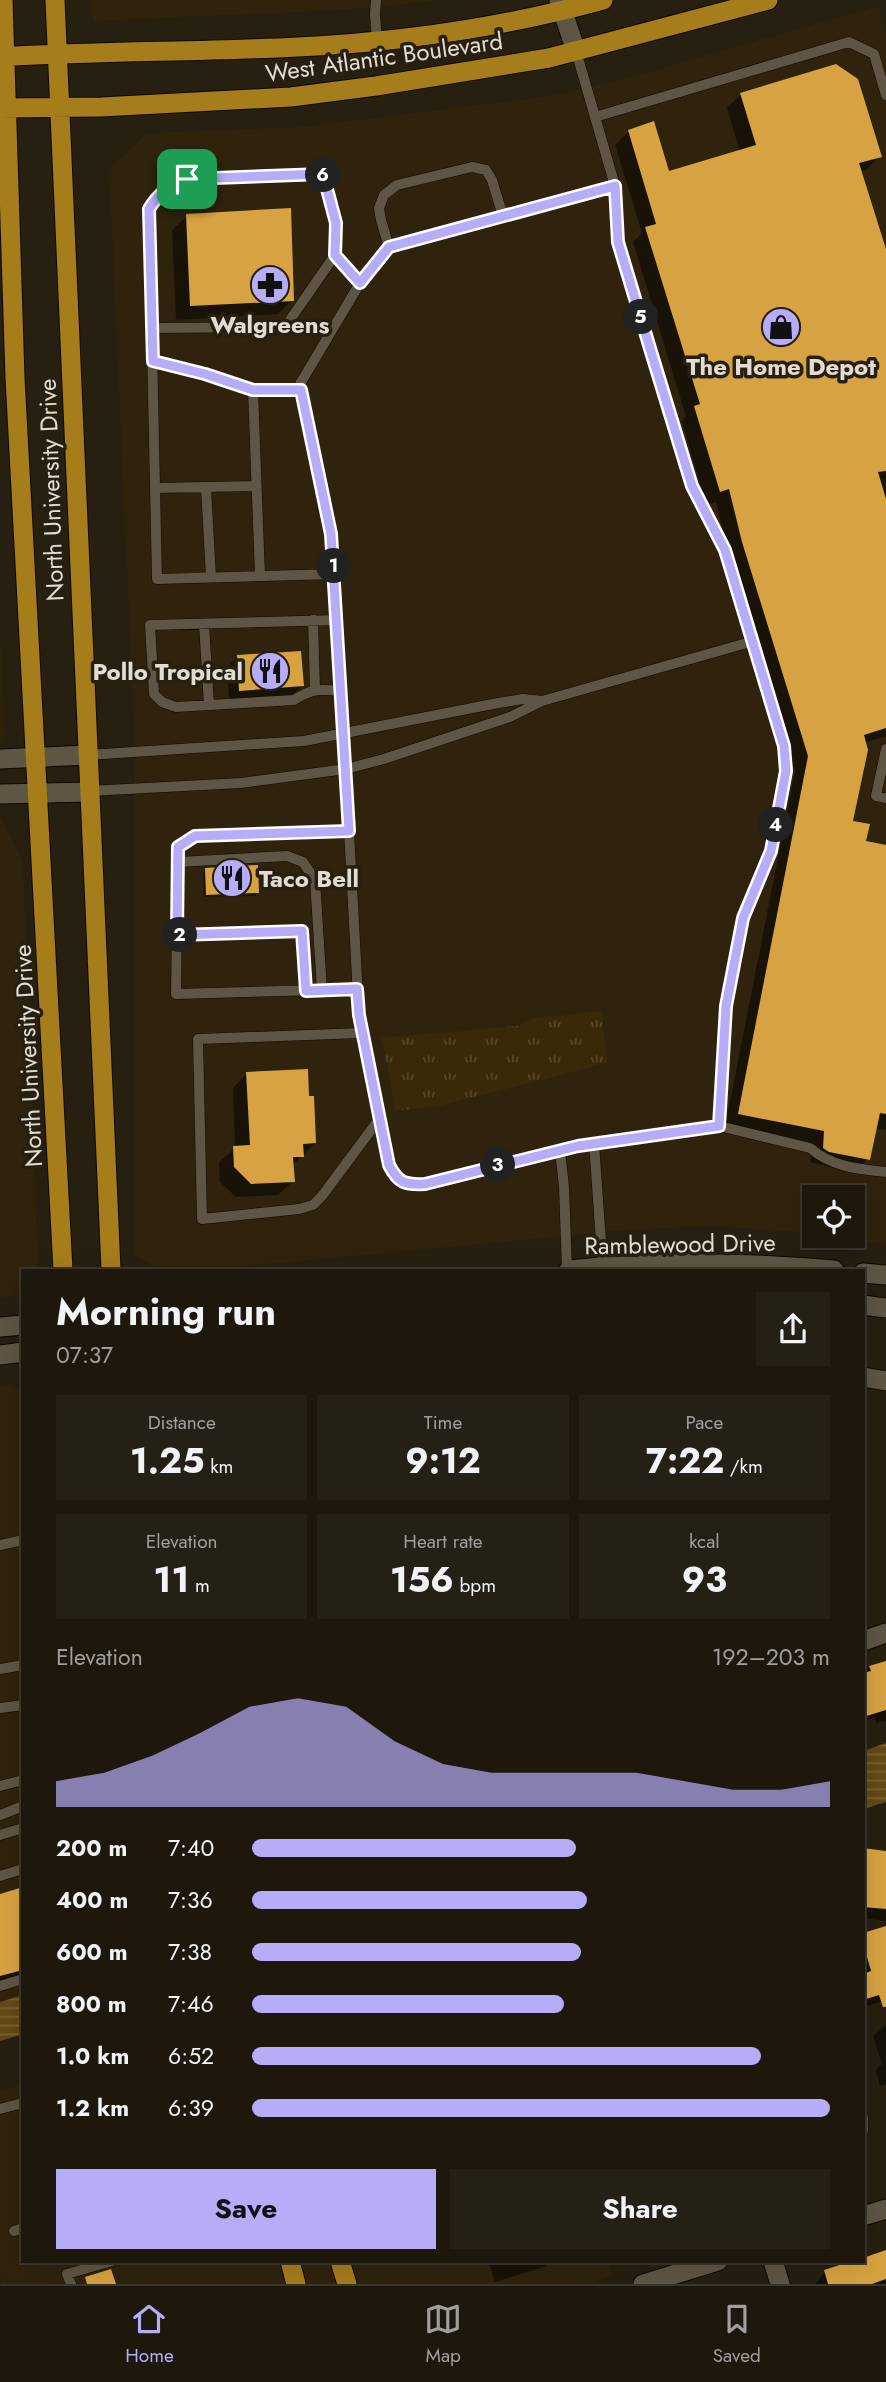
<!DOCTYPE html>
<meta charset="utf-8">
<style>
:root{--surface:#1d170c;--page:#252015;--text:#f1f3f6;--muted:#a09f9d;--line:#3b362d;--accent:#b6acf8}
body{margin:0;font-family:Jost,sans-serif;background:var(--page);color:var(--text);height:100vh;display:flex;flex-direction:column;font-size:26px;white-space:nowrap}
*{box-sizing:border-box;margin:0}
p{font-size:23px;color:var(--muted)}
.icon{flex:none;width:38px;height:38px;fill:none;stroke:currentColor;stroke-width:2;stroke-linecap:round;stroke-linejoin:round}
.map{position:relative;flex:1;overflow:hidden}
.sheet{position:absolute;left:21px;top:1269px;width:844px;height:994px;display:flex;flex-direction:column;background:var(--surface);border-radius:0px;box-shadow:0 7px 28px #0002,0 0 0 2px var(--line)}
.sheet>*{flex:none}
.fabs{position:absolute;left:802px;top:1185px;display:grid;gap:14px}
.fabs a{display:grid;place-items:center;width:63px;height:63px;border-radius:0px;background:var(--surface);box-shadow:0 7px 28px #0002,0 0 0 2px var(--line);font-size:35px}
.pin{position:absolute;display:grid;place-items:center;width:60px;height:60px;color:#fff;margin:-30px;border-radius:14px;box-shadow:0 4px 10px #0006}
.km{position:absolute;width:35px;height:35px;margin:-18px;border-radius:50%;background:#222;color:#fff;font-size:19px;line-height:35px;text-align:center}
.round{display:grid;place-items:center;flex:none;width:74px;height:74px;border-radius:0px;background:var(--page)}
.summary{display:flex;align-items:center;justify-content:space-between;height:119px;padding:0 35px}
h1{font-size:38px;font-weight:700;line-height:52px}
.metrics{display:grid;grid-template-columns:repeat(3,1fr);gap:10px;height:119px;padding:7px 35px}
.metrics div{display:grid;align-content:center;border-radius:0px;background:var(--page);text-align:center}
.metrics b{font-size:35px;font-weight:700}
.metrics small{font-size:19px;font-weight:400}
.metrics p{font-size:19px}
.chart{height:196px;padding:14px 35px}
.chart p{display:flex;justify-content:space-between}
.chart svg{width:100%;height:126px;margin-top:7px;fill:var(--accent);opacity:.7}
.action{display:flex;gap:14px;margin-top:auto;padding:14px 35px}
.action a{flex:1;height:80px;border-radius:0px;background:var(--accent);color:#111;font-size:28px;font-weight:700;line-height:80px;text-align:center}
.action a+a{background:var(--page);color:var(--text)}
ul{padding:0 35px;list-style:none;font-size:23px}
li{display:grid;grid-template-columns:112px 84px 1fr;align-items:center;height:52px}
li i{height:18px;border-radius:9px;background:var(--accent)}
.menu{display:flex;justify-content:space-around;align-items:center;height:98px;border-top:2px solid var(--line);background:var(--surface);font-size:19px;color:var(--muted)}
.menu a{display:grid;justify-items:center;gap:4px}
.menu .on{color:var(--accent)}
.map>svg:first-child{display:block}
.built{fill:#2f230d}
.grass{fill:url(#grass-tufts)}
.water{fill:url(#water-rules)}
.shadow{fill:#0007}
.building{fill:#d7a342}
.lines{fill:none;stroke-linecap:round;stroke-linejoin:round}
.service-casing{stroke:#100800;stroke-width:11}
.minor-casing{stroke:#100800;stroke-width:21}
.tertiary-casing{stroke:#100800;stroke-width:21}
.primary-casing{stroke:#100800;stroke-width:21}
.service{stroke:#5f5544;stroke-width:10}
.minor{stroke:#5f5544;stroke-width:19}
.tertiary{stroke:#5f5544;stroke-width:19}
.primary{stroke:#a67d1b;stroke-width:19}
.route-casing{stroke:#fff;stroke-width:14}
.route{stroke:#b6acf8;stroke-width:9}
.labels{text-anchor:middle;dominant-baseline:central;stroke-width:7;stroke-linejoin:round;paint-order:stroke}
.street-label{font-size:24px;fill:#e2dcd3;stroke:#271f10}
.poi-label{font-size:24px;font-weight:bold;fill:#e2dcd3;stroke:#271f10}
</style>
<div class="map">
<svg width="886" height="2284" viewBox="0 0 886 2284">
<defs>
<pattern id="grass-tufts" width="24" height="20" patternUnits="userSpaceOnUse" patternTransform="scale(1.75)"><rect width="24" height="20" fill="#3a2909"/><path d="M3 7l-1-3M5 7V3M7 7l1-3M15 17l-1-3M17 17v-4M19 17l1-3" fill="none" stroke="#56472c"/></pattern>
<pattern id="water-rules" width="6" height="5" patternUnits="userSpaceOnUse" patternTransform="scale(1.75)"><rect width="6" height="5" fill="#654915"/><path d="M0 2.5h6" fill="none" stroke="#7b6336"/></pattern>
</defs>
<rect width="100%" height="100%" fill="#271f10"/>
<path class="built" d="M91 0H443L344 10 93 21Z
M878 6 886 33V1245L830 1236H852V1197H814V1233L712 1226 627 1230 208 1270H162L135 1256V743L109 169 147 133 302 127 551 96 621 80Z
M0 624 4 743H0Z
M0 818 23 861 38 1270H23V1295L0 1298Z
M4 1384 23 1391V1999L0 2006V1385Z
M23 2084V2261H608L613 2276 587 2284H2L0 2276V2091Z"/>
<path class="grass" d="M601 1011 607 1063 438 1106 396 1111 382 1038 517 1026 532 1019Z"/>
<path class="water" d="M886 1743V1802L863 1809V1751Z
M23 1995V2034L0 2041V2002Z"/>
<path class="shadow" d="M741 94 880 156 866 170 860 172 886 255V736L864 743 851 822 864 842 886 847V1130L875 1128 868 1159 854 1172 810 1162 812 1144 725 1127 795 771 729 557 716 502 706 505 682 421 686 417 633 242 642 233 615 145 629 131 668 174 740 152 727 108Z
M187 216 292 300 278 314 176 320 172 230Z
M238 656 302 686 291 697 229 701 227 667Z
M206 870 257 893 255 896 204 897 203 873Z
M247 1073 308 1098 315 1143 292 1166 293 1181 278 1195 236 1197 220 1182 219 1162 235 1148 233 1088Z
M863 1598 867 1611 863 1615Z
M886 1663V1721L876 1723 875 1717 863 1721V1675L870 1667Z
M863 1850 886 1852V1921L863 1918Z
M23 1889V1979L0 1985V1896Z
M886 1927V2000L863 2007V1935Z
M886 2025V2084L880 2086 876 2070 882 2064 873 2036Z
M886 2252V2284H815L825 2272Z
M488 2261H551L544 2267 495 2282Z"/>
<path class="building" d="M836 64 858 79 882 157 859 163 886 249V471L878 472 886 499V728L864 735 868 750 853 821 870 824 866 841 886 845V1114L880 1113 870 1160 829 1152 823 1148 824 1131 738 1114 808 756 742 542 729 489 720 492 694 406 700 404 645 227 656 224 628 130 654 121 669 171 756 145 740 93Z
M291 208 294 301 190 306 186 214Z
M301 651 304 686 239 691 237 655Z
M258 865 259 893 206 895 205 868Z
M308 1069 309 1096H314L316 1143 303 1144 304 1157H293L295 1182 251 1184 234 1167 233 1146 250 1145 246 1072Z
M886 1661V1710L863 1717V1673L871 1671 869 1666Z
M863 1848 886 1851V1909L863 1907Z
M23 1887V1970L0 1976V1894Z
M886 1926V2007H883L879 1995 863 2000V1974L871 1971 863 1943V1933Z
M886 2250V2279L872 2284H828L824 2270 852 2261H863V2258Z
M111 2269 116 2284H87L85 2277Z"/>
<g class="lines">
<g class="service-casing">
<path id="service" d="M376 0 375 14 377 41
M576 51 615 186 618 242 629 278 692 486 725 550 784 745 786 771 771 851 743 918 726 1006 719 1126 578 1146 425 1184C405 1185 398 1183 389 1165L359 1015 335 574 331 534 300 384 360 283 389 247 615 186
M595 117 849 42 874 54 886 95
M389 247 381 220 379 208 384 195 397 185 472 167 486 170 492 180 503 216
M151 328 285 327 335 255
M154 361 205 374 253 390H301
M253 390 260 576
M156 488 256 486
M206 488 211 577
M335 574 157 579 149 209C158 194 171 184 187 179L323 174 336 223 335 255 360 283
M313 620 315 690
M338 620 150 625 154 694 162 702 176 707 294 700C313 688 321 689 342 691
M204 624 209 705
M886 749 876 796 886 798
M87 755 304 741 498 703 523 699 542 701
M89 791 241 783 346 769 384 759 510 717 542 701 754 641
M349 831 195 836 178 847 176 994 357 989
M178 862 287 856 303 862 315 880 322 990
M177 935 302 931 305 991
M362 1033 198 1039 202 1219 299 1209 313 1205 322 1196 380 1118
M719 1126 810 1148C832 1167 858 1169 886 1172
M594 1143 603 1270
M560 1150 564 1187 567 1270
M0 1545 23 1540
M0 1669 23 1665
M0 1708 23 1705
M0 1786 23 1780
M0 1815 23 1806
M0 1835 23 1828
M0 1876 23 1869
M0 1986 23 1979
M0 2109 23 2103
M863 2117V2131
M14 2231 23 2228
M71 2284 67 2274 112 2261"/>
</g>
<g class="minor-casing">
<path id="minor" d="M559 0 576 51
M0 759 87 755
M0 794 89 792
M863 1377 886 1381
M863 1641 886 1633
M863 2216 886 2209
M773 2261 780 2284
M643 2284 718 2261"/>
</g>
<g class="tertiary-casing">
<path id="tertiary" d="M569 1270C661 1261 742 1262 834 1270
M863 1273 886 1275
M863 1305 886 1308
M0 1327 23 1325
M0 1355 23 1352"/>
</g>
<g class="primary-casing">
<path id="primary" d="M3 0 15 378 63 1270
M55 0 111 1270
M0 57C99 51 199 52 298 47 401 42 504 27 603 0
M0 108 101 107 291 97 376 86 549 58 768 0
M290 2261 296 2284
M340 2261 347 2284"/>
</g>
<use href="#service" class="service"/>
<use href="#minor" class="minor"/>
<use href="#tertiary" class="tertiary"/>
<use href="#primary" class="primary"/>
</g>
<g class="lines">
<g class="route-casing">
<path id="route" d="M323 174 336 223 335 255 360 283 389 247 615 186 618 242 652 355 692 486 725 550 784 746 786 771 771 851 743 918 726 1006 719 1126 578 1146 425 1184C405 1185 398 1183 389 1165L359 1015 357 989 306 991 302 931 177 935 178 847 195 836 349 831 331 534 301 390H253L205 374 153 361 149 209C158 194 171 184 187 179Z"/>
</g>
<use href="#route" class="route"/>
</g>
<defs>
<g id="pharmacy-disc" transform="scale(2.0125)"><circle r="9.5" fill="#b6acf8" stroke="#271f10"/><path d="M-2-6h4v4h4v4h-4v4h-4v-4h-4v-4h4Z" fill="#111"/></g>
<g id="shop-disc" transform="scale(2.0125)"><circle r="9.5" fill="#b6acf8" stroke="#271f10"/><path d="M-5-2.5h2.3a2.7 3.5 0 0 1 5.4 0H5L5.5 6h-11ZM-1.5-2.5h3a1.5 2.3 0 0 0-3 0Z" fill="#111"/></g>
<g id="restaurant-disc" transform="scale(2.0125)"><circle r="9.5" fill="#b6acf8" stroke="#271f10"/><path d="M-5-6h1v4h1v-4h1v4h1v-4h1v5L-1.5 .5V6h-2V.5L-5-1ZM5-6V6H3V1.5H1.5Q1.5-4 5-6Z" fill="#111"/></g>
</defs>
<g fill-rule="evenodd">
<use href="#pharmacy-disc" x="270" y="285"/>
<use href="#shop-disc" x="781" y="327"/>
<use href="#restaurant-disc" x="270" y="671"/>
<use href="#restaurant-disc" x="232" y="878"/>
</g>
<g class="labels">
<g class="street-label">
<text transform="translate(384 57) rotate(-8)">West Atlantic Boulevard</text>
<text transform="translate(51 490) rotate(-92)">North University Drive</text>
<text transform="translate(28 1056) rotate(-93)">North University Drive</text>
<text transform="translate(680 1244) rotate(-1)">Ramblewood Drive</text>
</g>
<g class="poi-label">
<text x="270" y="324">Walgreens</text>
<text x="781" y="366">The Home Depot</text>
<text x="243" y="671" text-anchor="end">Pollo Tropical</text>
<text x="259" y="878" text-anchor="start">Taco Bell</text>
</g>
</g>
</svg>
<div class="fabs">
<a><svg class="icon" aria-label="locate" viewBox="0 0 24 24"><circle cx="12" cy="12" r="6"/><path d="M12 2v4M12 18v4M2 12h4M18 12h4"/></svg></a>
</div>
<div class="pin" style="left:187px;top:179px;background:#1e9e55"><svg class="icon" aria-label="arrive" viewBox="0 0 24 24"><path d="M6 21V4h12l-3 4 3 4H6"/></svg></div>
<b class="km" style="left:334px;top:566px">1</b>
<b class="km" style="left:180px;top:935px">2</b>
<b class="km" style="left:498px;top:1165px">3</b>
<b class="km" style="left:776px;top:825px">4</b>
<b class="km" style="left:641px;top:317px">5</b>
<b class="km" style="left:323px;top:175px">6</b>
<section class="sheet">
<div class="summary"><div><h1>Morning run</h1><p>07:37</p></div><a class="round"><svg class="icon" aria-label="share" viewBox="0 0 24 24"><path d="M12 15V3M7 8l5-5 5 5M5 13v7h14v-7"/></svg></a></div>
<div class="metrics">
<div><p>Distance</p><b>1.25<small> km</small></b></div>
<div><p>Time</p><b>9:12</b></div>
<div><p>Pace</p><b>7:22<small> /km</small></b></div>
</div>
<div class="metrics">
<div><p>Elevation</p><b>11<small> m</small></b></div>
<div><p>Heart rate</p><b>156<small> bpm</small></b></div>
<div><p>kcal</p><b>93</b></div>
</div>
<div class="chart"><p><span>Elevation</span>192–203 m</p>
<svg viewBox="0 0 160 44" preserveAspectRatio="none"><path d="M0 44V35L10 32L20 26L30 18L40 9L50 6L60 9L70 21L80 29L90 32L100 32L110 32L120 32L130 35L140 38L150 38L160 35V44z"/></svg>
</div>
<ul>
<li><b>200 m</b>7:40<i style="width:56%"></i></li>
<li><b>400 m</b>7:36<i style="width:58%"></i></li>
<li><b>600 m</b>7:38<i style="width:57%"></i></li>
<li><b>800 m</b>7:46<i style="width:54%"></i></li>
<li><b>1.0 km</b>6:52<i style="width:88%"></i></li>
<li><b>1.2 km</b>6:39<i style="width:100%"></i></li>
</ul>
<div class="action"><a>Save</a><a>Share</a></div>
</section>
</div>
<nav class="menu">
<a class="on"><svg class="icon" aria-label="home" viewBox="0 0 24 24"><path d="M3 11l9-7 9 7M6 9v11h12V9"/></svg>Home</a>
<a><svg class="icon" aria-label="map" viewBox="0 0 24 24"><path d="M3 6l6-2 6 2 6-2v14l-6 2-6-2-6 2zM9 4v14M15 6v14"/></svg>Map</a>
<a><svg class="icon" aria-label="saved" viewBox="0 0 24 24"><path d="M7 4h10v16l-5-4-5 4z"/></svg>Saved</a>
</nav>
